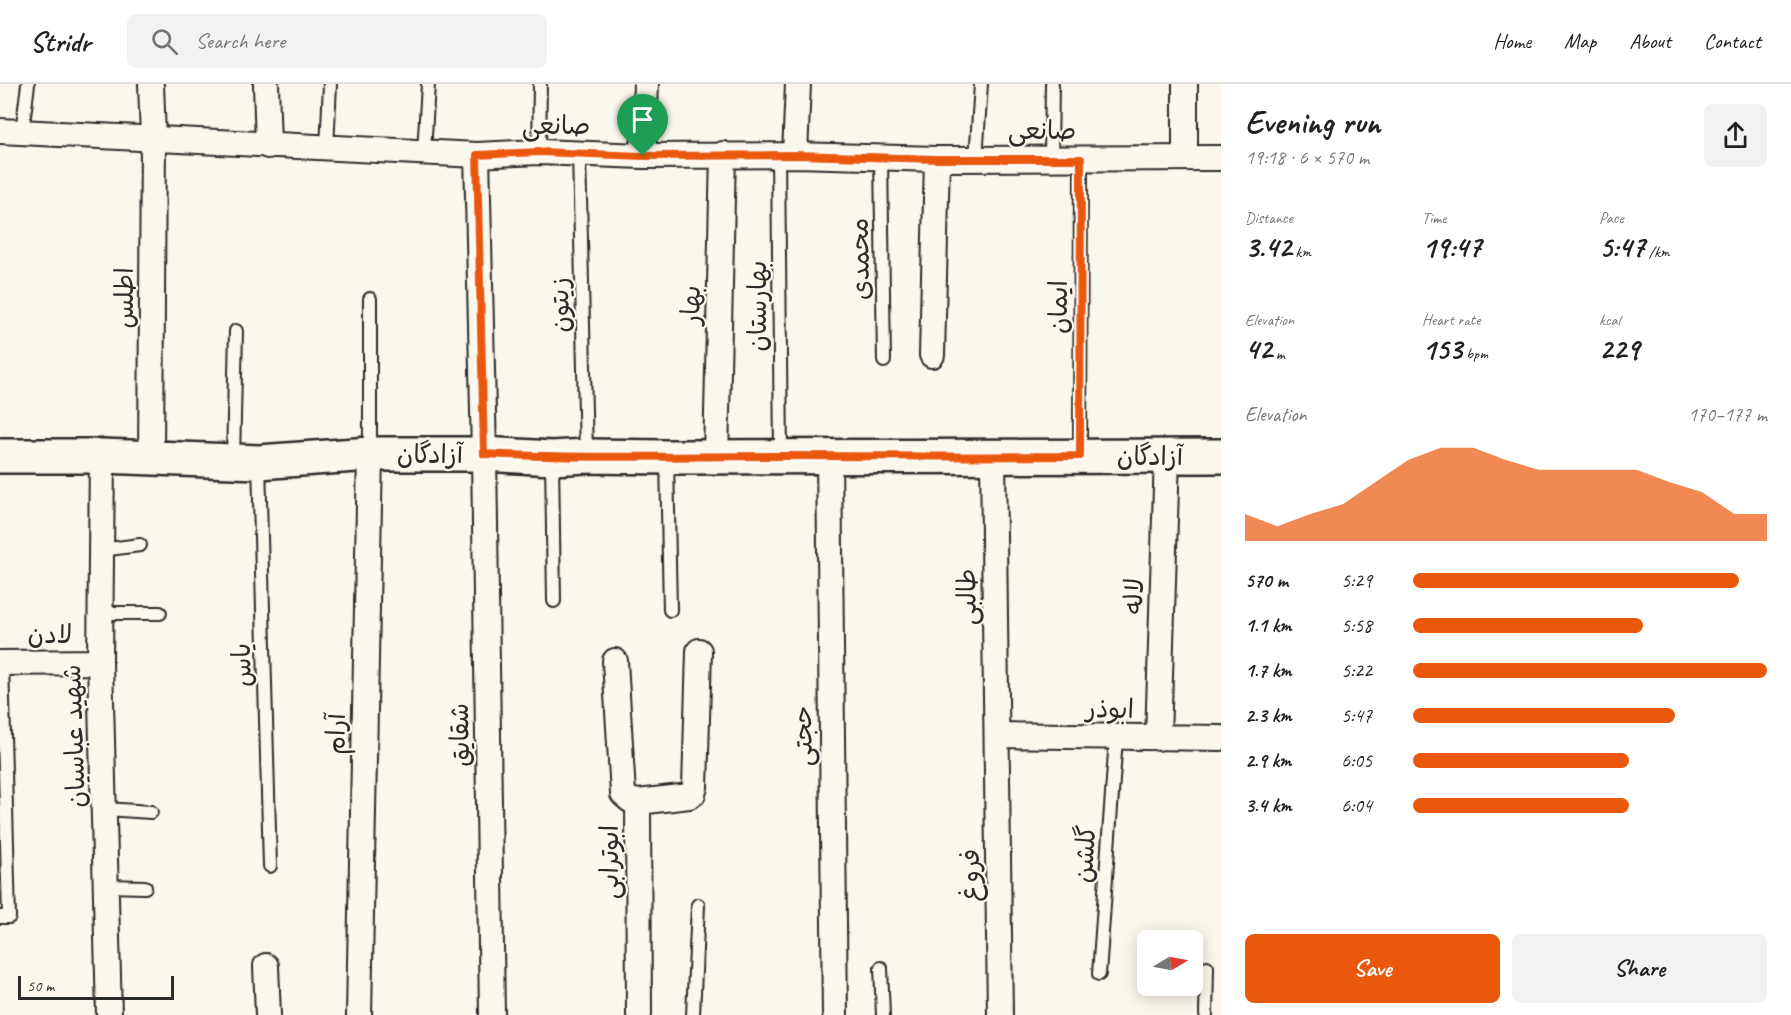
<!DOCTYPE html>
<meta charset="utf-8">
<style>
:root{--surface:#fff;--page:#f2f2f2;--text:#222;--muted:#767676;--line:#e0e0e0;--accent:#ea580c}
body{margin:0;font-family:Caveat,"Playpen Sans Arabic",sans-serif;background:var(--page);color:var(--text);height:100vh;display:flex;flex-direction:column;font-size:22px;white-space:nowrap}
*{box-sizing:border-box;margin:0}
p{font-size:20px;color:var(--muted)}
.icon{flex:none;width:33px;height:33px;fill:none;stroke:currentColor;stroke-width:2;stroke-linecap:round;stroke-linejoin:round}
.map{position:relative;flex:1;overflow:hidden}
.side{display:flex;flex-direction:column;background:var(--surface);width:570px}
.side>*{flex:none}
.needle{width:39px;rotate:80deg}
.tools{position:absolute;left:1137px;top:846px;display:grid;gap:12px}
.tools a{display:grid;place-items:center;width:66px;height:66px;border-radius:9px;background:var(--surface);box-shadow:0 3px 15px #0003;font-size:30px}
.scale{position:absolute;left:18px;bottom:15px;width:156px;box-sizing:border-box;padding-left:6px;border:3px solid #2b2b2b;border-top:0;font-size:16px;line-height:21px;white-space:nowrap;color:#2b2b2b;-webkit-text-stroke:4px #fbf7ec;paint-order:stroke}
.pin{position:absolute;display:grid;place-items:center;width:51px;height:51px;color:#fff;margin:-62px -26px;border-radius:50% 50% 50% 0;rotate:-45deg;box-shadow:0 0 6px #0007}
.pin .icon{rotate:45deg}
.round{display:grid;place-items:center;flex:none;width:63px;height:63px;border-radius:9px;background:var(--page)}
.headline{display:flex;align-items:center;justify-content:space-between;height:102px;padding:0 24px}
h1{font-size:33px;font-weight:700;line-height:45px}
.stats{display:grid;grid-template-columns:repeat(3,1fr);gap:9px;height:102px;padding:6px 24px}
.stats div{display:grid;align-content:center}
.stats b{font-size:30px;font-weight:700}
.stats small{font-size:16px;font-weight:400}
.stats p{font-size:16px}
.chart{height:168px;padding:12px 24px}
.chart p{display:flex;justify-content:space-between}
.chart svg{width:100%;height:108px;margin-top:6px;fill:var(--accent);opacity:.7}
.primary-button{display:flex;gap:12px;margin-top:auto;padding:12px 24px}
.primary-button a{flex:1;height:69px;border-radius:9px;background:var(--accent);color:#fff;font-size:24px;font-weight:700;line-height:69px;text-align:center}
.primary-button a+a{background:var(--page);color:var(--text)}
ul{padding:0 24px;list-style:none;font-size:20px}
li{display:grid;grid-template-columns:96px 72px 1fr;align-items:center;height:45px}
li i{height:15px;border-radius:8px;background:var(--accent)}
header{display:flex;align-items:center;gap:36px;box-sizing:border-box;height:84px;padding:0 30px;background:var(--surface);border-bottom:2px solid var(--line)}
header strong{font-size:28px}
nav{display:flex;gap:33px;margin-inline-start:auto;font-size:21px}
.search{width:420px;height:54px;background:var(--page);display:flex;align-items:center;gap:15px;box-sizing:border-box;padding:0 21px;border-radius:9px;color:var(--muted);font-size:22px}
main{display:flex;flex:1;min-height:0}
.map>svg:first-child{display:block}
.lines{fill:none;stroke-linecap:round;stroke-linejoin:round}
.lane-casing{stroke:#2b2b2b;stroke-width:16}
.street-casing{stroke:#2b2b2b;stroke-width:28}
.secondary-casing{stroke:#2b2b2b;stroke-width:38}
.lane{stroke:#fbf7ec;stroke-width:12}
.street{stroke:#fbf7ec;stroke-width:24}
.secondary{stroke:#fbf7ec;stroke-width:33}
.route-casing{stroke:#fff;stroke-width:12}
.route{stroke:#ea580c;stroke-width:8}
.labels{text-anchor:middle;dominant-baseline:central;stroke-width:4.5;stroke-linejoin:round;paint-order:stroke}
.street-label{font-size:26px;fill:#2b2b2b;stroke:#fbf7ec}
</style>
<header>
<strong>Stridr</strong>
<div class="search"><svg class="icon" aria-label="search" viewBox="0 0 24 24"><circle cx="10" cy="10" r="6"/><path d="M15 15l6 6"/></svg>Search here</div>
<nav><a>Home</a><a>Map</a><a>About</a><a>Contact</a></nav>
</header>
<main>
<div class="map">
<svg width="1221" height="931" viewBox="0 0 1221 931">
<rect width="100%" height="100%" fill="#fbf7ec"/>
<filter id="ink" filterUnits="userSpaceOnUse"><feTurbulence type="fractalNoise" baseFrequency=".0167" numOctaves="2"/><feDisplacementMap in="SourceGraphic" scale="12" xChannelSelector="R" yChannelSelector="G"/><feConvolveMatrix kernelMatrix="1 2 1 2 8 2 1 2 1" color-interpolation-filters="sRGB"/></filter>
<g filter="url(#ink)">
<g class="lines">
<g class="lane-casing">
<path id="lane" d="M22 48 28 0
M327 65 330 0
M539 68 540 0
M424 69 428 0
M579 69 586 371
M778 71 781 371
M881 73 884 277
M976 75 981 0
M1051 75 1052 0
M370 369V215
M1080 370 1081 75
M552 374 554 517
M233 375 236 247
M667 375 670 526
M259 379 270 782
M101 466 140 461
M101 529H160
M105 725 151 728
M105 802 145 803
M0 833H9L2 579
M881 884 883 931
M1099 890 1116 654
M693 931 698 821
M1206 931 1207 883"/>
</g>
<g class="street-casing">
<path id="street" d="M151 0 153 54 151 375
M266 0 268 62
M0 47 477 71 539 68 643 72 795 71 937 75 1221 74
M477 71 484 370 492 931
M795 71 798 0
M643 72 646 0
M1185 74V0
M932 271 937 75
M102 372 100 578 109 931
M829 372 835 931
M716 373 723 70
M993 373 1000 931
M615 577 623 710 630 716 638 718
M0 579 100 578
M998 651 1221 654
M1158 654 1167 372
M266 882 268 931
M359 931 370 370
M639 931 638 718 689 712 693 710 695 703 699 567"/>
</g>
<g class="secondary-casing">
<path id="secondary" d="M0 372H102L259 378 370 370H484L552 374 586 372 667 373 1221 372"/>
</g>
<use href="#lane" class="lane"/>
<use href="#street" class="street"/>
<use href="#secondary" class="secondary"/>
</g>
</g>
<g class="lines" filter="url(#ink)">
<g class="route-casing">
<path id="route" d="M539 68 643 72 795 71 937 75H1081L1080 372C980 373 880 372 780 372 681 372 583 375 484 370L477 71Z"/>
</g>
<use href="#route" class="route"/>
</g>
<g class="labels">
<g class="street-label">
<text x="556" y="41">صانعی</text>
<text x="1042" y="46">صانعی</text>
<text transform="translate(860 175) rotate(-91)">محمدی</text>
<text transform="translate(124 214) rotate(-90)">اطلس</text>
<text transform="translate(560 221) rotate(-91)">زیتون</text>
<text transform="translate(691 221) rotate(-89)">بهار</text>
<text transform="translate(757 222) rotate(-90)">بهارستان</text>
<text transform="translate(1058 223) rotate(-90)">ایمان</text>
<text x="430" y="370">آزادگان</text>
<text x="1150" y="372">آزادگان</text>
<text transform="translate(1134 512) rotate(-88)">لاله</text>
<text transform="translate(967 513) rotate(-91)">طالبی</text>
<text x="50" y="550">لادن</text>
<text transform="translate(242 581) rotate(-92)">یاس</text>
<text transform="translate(1110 625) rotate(1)">ابوذر</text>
<text transform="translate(336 650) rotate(-89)">آرام</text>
<text transform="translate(460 651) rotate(-91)">شقایق</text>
<text transform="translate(74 652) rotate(-92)">شهید عباسیان</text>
<text transform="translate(803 652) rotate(-91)">حجتی</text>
<text transform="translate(1085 770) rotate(-86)">گلشن</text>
<text transform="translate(609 778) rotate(-90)">ابوترابی</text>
<text transform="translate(970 791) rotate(-90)">فروغ</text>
</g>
</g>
</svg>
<div class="tools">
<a><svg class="needle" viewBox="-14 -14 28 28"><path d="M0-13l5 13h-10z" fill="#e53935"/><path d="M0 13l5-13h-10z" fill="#767676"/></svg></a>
</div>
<div class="scale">50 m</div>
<div class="pin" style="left:643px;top:72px;background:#1e9e55"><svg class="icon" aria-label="arrive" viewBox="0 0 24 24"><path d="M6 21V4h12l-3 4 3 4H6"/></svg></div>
</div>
<section class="side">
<div class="headline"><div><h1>Evening run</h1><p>19:18 · 6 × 570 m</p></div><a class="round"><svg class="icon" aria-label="share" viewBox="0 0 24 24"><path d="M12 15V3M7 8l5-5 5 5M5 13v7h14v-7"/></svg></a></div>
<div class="stats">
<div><p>Distance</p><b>3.42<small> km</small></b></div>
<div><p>Time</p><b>19:47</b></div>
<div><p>Pace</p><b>5:47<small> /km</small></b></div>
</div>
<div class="stats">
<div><p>Elevation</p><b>42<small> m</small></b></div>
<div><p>Heart rate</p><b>153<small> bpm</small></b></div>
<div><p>kcal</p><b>229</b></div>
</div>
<div class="chart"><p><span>Elevation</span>170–177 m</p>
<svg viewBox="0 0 160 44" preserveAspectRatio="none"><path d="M0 44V33L10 38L20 33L30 29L40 20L50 11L60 6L70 6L80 11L90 15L100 15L110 15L120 15L130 20L140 24L150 33L160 33V44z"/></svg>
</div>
<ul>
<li><b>570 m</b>5:29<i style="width:92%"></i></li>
<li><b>1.1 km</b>5:58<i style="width:65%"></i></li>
<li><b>1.7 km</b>5:22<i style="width:100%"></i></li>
<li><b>2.3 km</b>5:47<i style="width:74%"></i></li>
<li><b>2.9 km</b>6:05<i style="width:61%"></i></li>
<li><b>3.4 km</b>6:04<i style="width:61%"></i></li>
</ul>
<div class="primary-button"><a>Save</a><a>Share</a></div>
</section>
</main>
